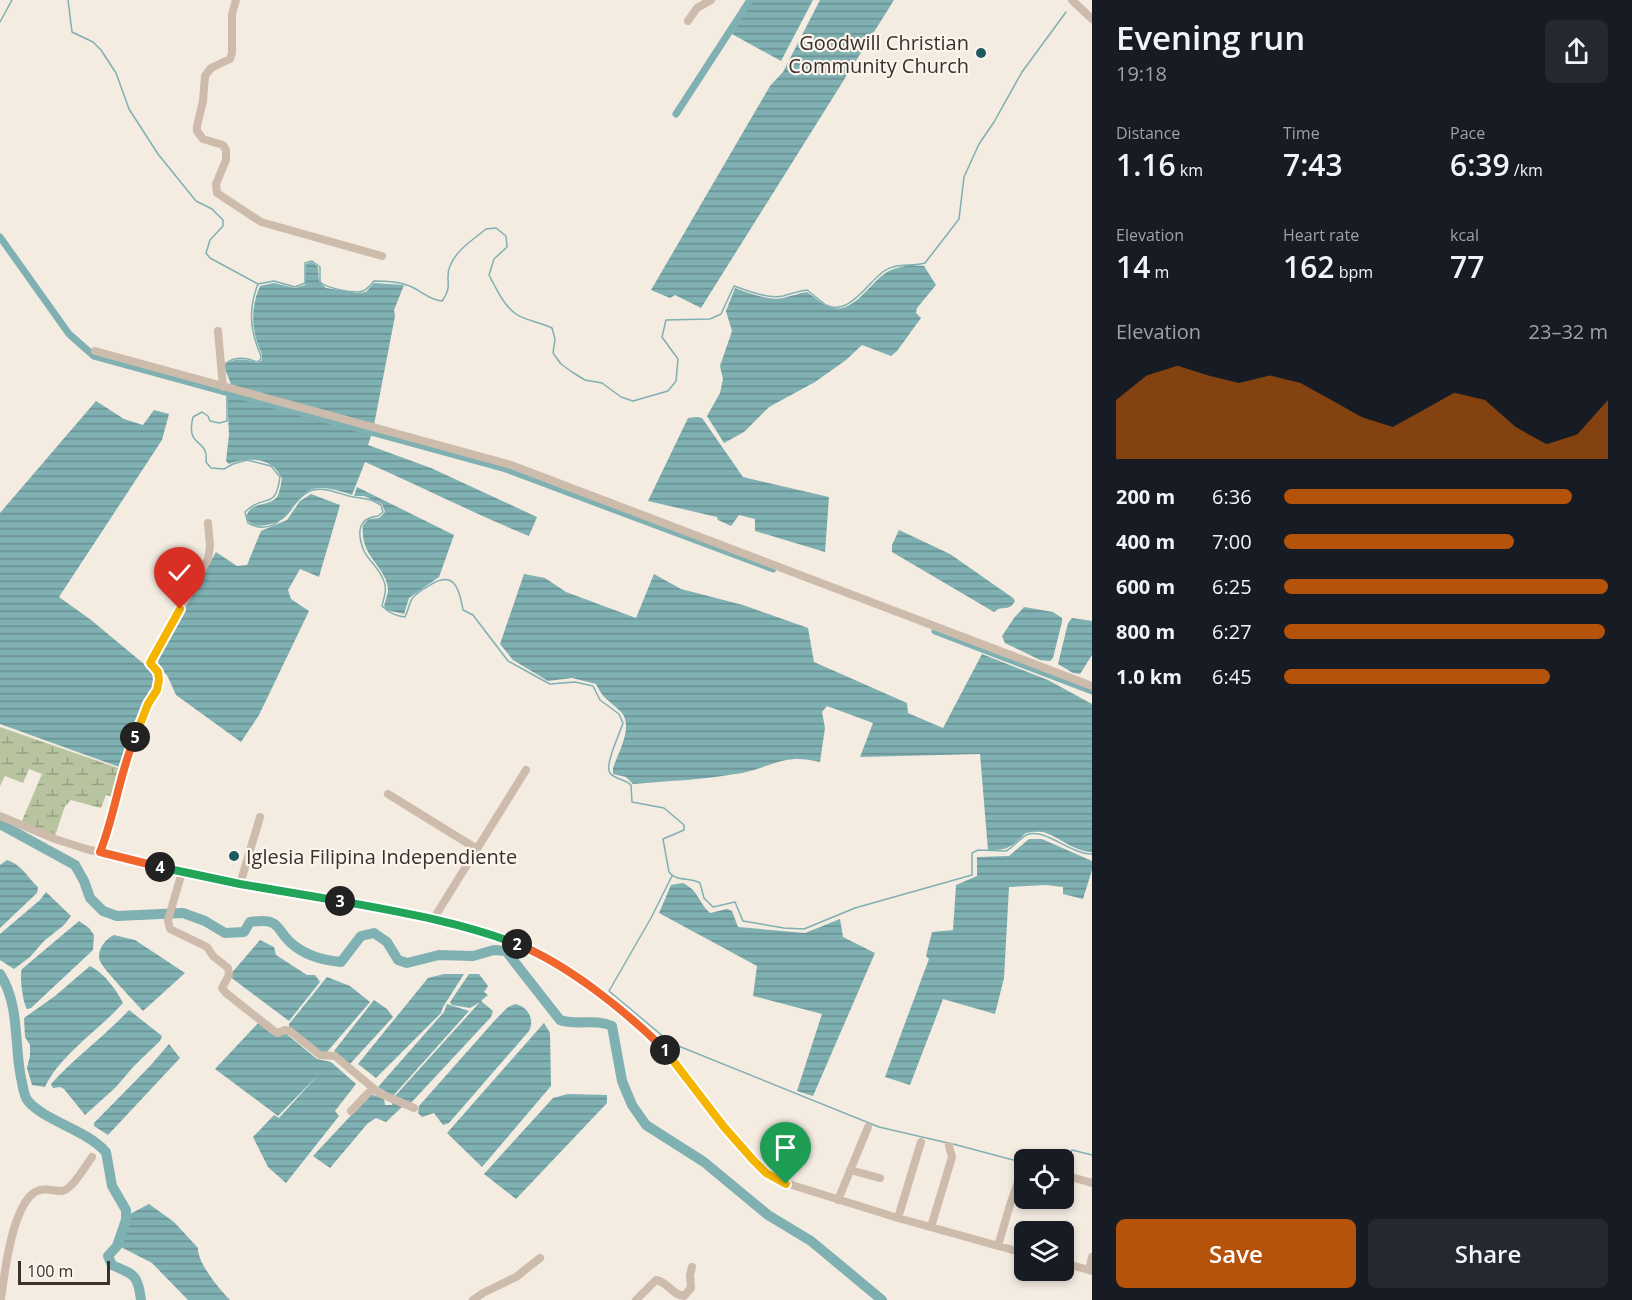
<!DOCTYPE html>
<meta charset="utf-8">
<style>
:root{--surface:#171b24;--page:#242831;--text:#f1f3f6;--muted:#9ea1a6;--accent:#b45309}
body{margin:0;font-family:"Open Sans",sans-serif;background:var(--page);color:var(--text);height:100vh;display:flex;flex-direction:column;font-size:22px;white-space:nowrap}
*{box-sizing:border-box;margin:0}
p{font-size:20px;color:var(--muted)}
.icon{flex:none;width:33px;height:33px;fill:none;stroke:currentColor;stroke-width:2;stroke-linecap:round;stroke-linejoin:round}
.map{position:relative;flex:1;overflow:hidden}
.drawer{display:flex;flex-direction:column;background:var(--surface);width:540px}
.drawer>*{flex:none}
.buttons{position:absolute;left:1014px;top:1149px;display:grid;gap:12px}
.buttons a{display:grid;place-items:center;width:60px;height:60px;border-radius:9px;background:var(--surface);box-shadow:0 3px 9px #0003;font-size:30px}
.scale{position:absolute;left:18px;bottom:15px;width:92px;box-sizing:border-box;padding-left:6px;border:3px solid #3b302b;border-top:0;font-size:16px;line-height:21px;white-space:nowrap;color:#3b302b;-webkit-text-stroke:4px #fbf5ee;paint-order:stroke}
.pin{position:absolute;display:grid;place-items:center;width:51px;height:51px;color:#fff;margin:-62px -26px;border-radius:50% 50% 50% 0;rotate:-45deg;box-shadow:0 0 6px #0007}
.pin .icon{rotate:45deg}
.km{position:absolute;width:30px;height:30px;margin:-15px;border-radius:50%;background:#222;color:#fff;font-size:16px;line-height:30px;text-align:center}
.round{display:grid;place-items:center;flex:none;width:63px;height:63px;border-radius:9px;background:var(--page)}
.summary{display:flex;align-items:center;justify-content:space-between;height:102px;padding:0 24px}
h1{font-size:33px;font-weight:600;line-height:45px}
.metrics{display:grid;grid-template-columns:repeat(3,1fr);gap:9px;height:102px;padding:6px 24px}
.metrics div{display:grid;align-content:center}
.metrics b{font-size:30px;font-weight:600}
.metrics small{font-size:16px;font-weight:400}
.metrics p{font-size:16px}
.chart{height:168px;padding:12px 24px}
.chart p{display:flex;justify-content:space-between}
.chart svg{width:100%;height:108px;margin-top:6px;fill:var(--accent);opacity:.7}
.cta{display:flex;gap:12px;margin-top:auto;padding:12px 24px}
.cta a{flex:1;height:69px;border-radius:9px;background:var(--accent);color:#fff;font-size:24px;font-weight:600;line-height:69px;text-align:center}
.cta a+a{background:var(--page);color:var(--text)}
ul{padding:0 24px;list-style:none;font-size:20px}
li{display:grid;grid-template-columns:96px 72px 1fr;align-items:center;height:45px}
li i{height:15px;border-radius:8px;background:var(--accent)}
main{display:flex;flex:1;min-height:0}
.map>svg:first-child{display:block}
.wetland{fill:url(#wetland-marsh)}
.water{fill:url(#water-rules)}
.lines{fill:none;stroke-linecap:round;stroke-linejoin:round}
.stream{stroke:#7fb0b2;stroke-width:1.5}
.canal{stroke:#7fb0b2;stroke-width:7}
.river{stroke:#7fb0b2;stroke-width:10}
.minor{stroke:#cdbbac;stroke-width:8}
.split-1-casing{stroke:#fff;stroke-width:12}
.split-2-casing{stroke:#fff;stroke-width:12}
.split-3-casing{stroke:#fff;stroke-width:12}
.split-4-casing{stroke:#fff;stroke-width:12}
.split-5-casing{stroke:#fff;stroke-width:12}
.split-6-casing{stroke:#fff;stroke-width:12}
.split-1{stroke:#f5b400;stroke-width:8}
.split-2{stroke:#f0652b;stroke-width:8}
.split-3{stroke:#22a559;stroke-width:8}
.split-4{stroke:#22a559;stroke-width:8}
.split-5{stroke:#f0652b;stroke-width:8}
.split-6{stroke:#f5b400;stroke-width:8}
.poi-dot{fill:#1f5a5e;stroke:#fbf5ee;stroke-width:2}
.labels{text-anchor:middle;dominant-baseline:central;stroke-width:4.5;stroke-linejoin:round;paint-order:stroke}
.poi-label{font-size:20px;fill:#3b302b;stroke:#fbf5ee;text-anchor:end}
</style>
<main>
<div class="map">
<svg width="1092" height="1300" viewBox="0 0 1092 1300">
<defs>
<pattern id="wetland-marsh" width="20" height="14" patternUnits="userSpaceOnUse" patternTransform="scale(1.5)"><rect width="20" height="14" fill="#b8c4a0"/><path d="M1 5h8M5 5V1M11 12h8M15 12V8" fill="none" stroke="#97a083"/></pattern>
<pattern id="water-rules" width="6" height="5" patternUnits="userSpaceOnUse" patternTransform="scale(1.5)"><rect width="6" height="5" fill="#7fb0b2"/><path d="M0 2.5h6" fill="none" stroke="#699091"/></pattern>
</defs>
<rect width="100%" height="100%" fill="#f4ebe1"/>
<path class="wetland" d="M0 727 121 769 114 797 106 795 101 808 71 800 65 806 55 836 21 823 42 774 29 769 23 783 5 776 0 786Z"/>
<path class="water" d="M753 0H813L781 61 732 34Z
M820 0H894L701 308 675 295 670 298 651 290 770 86 783 72Z
M312 262 318 267 319 281 326 288 358 293 366 292 374 283 404 285 394 310 395 316 374 425 232 387 224 366C233 357 247 359 257 363L262 360C263 353 259 349 257 342 251 322 252 305 260 286L274 283 295 288 305 285 306 264Z
M909 265 924 266 936 285 917 308 916 313 921 318 897 351 891 356 862 345 846 360 815 382 769 407 744 432 724 443 707 416 720 393 723 379 720 366 732 331 726 311 735 288C749 293 768 301 783 298 792 296 799 293 807 292 814 296 820 303 827 306 852 318 869 283 887 272 894 268 902 267 909 265Z
M227 394 372 433 368 445 431 468 537 517 529 536C473 513 420 486 365 462L352 495C339 491 324 485 310 490 297 496 294 510 284 518 274 525 253 531 246 518 250 500 268 508 277 497 280 492 281 484 282 478 279 474 276 468 272 466 260 457 241 459 229 464L226 461 229 435Z
M96 401 124 419 143 425 154 410 169 414 162 440 59 597 91 620 156 674 158 680 122 768 0 724V513Z
M697 417 702 418 743 477 829 497 825 552 755 531V519L739 515 731 526 718 520 717 517 648 501 688 418Z
M357 487 454 535 439 577 409 598 404 614 387 610 384 606C385 602 387 596 388 592 389 567 359 558 363 525L369 519 379 518 385 512 382 504 364 496H354Z
M311 494 340 505 319 577 300 569 288 590 291 599 309 611 259 715 241 742 176 695 167 675 161 670 157 659 216 552 237 566 247 565 261 531 287 520 300 501Z
M899 530 950 554 1013 598 1015 601C1010 610 1006 607 998 609L994 612 892 552V545Z
M524 574 545 578 566 592 636 618 654 574 681 589 743 605 808 628 814 662 907 703 908 713 943 728 982 654 1048 680 1092 704V852C1074 851 1062 839 1046 833 1040 831 1033 832 1026 833 1010 847 1010 850 988 850L980 754 860 757 873 723 827 706 822 712 825 728 820 762C782 752 771 769 735 774 701 780 667 781 633 784L626 777 613 774V768C618 753 635 725 620 711 609 700 604 700 596 684L572 678 548 681 513 660 500 644Z
M1024 607 1053 612 1062 618V622L1053 658 1050 661 1040 660 1005 643 1002 636 1014 618Z
M1072 618 1092 621V655L1080 674 1073 673 1058 664 1068 623Z
M1029 839H1042L1092 861V870L1083 899 1063 894V887L1046 885 1009 887 1004 978 995 1014 943 999 910 1085 885 1077 929 959 926 956 932 932 953 930 956 885 977 876V857L1009 856Z
M7 860C21 864 27 877 38 887L37 893 0 928V865Z
M683 883C700 892 697 901 710 913L727 909 732 911 738 927 805 933 840 919 843 937 875 953 813 1096 797 1091 822 1014 753 996 757 966 659 913 671 885Z
M46 892 71 916 64 925 44 941 30 957 14 969 0 960V934L40 900Z
M79 921 89 928 94 935 93 950 31 1008 27 1009C23 1003 19 975 22 969Z
M114 935 135 940 185 973 143 1011C136 1003 102 968 100 961 96 951 105 939 114 935Z
M260 940 274 947 276 955 307 975H315L320 982 289 1021 229 976Z
M90 966C104 973 116 989 123 1003 100 1029 59 1056 45 1087L32 1085 27 1068 30 1056V1045L25 1037 24 1018 55 996Z
M444 974H464L443 1007 441 1013 376 1078 358 1064 428 978Z
M469 974H479L488 986 484 992 488 995 481 1001 493 1011 491 1017 410 1104 395 1096 480 1002 470 1008 452 1005 450 1002Z
M327 977 350 986 370 1002 326 1053 320 1051 289 1027V1024Z
M374 1000 387 1009 393 1017 350 1064 334 1051Z
M447 1004 469 1011 393 1096 378 1087 444 1012Z
M515 1004C528 1006 535 1020 529 1031L449 1123 443 1125 434 1113 422 1117 418 1113 419 1106 496 1019 508 1007Z
M129 1010 162 1036 160 1041 134 1066 116 1087 85 1115 64 1089 60 1087 53 1088 51 1084C75 1057 105 1036 129 1010Z
M260 1021 277 1037 284 1032 317 1059 331 1062 356 1084 335 1111 339 1116 286 1183 268 1167 253 1137 274 1115 279 1118 319 1074 278 1116 215 1069Z
M544 1023 550 1033 551 1086 482 1167 447 1133Z
M169 1044 180 1058 108 1135 94 1126V1123L150 1066Z
M371 1094 384 1099 385 1105H392V1102L402 1107 386 1122 376 1118 368 1123 330 1168 313 1156Z
M568 1094 607 1095V1103L516 1199 484 1174 553 1098Z
M149 1204 174 1222 198 1248C197 1262 219 1289 230 1300H188L152 1263 119 1246 128 1226 130 1214Z"/>
<g class="lines">
<path class="stream" d="M68 0 72 32 93 42 101 50 116 73 129 109 158 154 196 201 212 209 223 220V226L210 240 206 253 210 258 258 284 274 281 295 287 305 283V263L312 261 320 267V282C327 288 353 294 363 291 367 289 371 285 374 281 385 281 397 281 407 285 420 289 428 300 442 301 454 285 444 279 450 266 456 250 474 239 486 229L496 228 506 236 507 247 494 259 489 275C496 288 504 306 516 314 526 321 541 322 552 328L555 339 553 353 561 364 572 372 585 380 602 383 621 397 633 401 668 391 676 381 678 359 662 337 666 320 710 319 721 314 734 286C748 291 768 299 783 296 791 294 798 291 807 290 813 294 820 301 826 305 849 317 869 281 884 271 898 262 911 267 925 263L959 219 964 177 979 144 994 122 1022 72 1066 12
M0 22 12 0
M224 365C233 356 246 357 257 362L261 359V356C250 331 248 309 258 284
M227 391V421L219 423 210 421 208 416 202 412 193 417C185 449 209 437 206 462L211 468 224 469 233 464 247 460 271 466 280 477C275 512 265 492 245 512L248 523C282 541 290 496 313 490 329 487 340 495 354 497 367 499 369 498 381 505L383 512 378 516C357 518 357 534 364 551 369 561 379 568 383 579 388 588 384 597 382 606 389 613 395 616 405 617 408 611 409 604 412 599 416 593 422 590 427 587 453 569 459 586 463 610L473 615 508 661 537 677 550 684 575 682 593 686 600 700 619 714 623 723C620 733 604 766 610 773 614 779 625 779 631 785L632 802 664 808 684 825V830L663 839 669 872C676 882 690 877 700 883L704 898 713 907 735 902 743 921 784 928 804 929 855 908 972 875V853L978 850 1006 851C1014 847 1021 836 1029 834 1048 830 1068 853 1092 854
M672 876 651 918 609 991 671 1043 879 1127 948 1143
M953 1144 1021 1162
M1064 1167 1072 1150 1092 1155"/>
<path class="canal" d="M676 114 750 0
M0 237 69 334 94 356 503 468 773 569
M935 631 1092 691"/>
<path class="river" d="M0 824 75 865 84 881 90 898 103 911 117 916 183 913 205 921 225 933 244 932 250 922C285 917 274 932 296 947 310 957 324 960 341 962L361 936 374 933 387 942 398 960 407 963 439 955 473 956 494 950 506 951 560 1020C577 1026 595 1018 612 1026L622 1081 632 1105 646 1125 704 1162 768 1215 811 1241 882 1300
M0 974C20 1005 14 1044 21 1078 23 1085 23 1095 28 1101 45 1121 85 1129 106 1152L112 1186 126 1210V1220L117 1246 108 1256 112 1265C135 1275 138 1275 141 1300"/>
<path class="minor" d="M236 0 232 14V53L230 59 211 68 205 76 203 101 197 126V131L203 139 223 145 226 150V160L216 184 217 193 261 222 382 256
M1072 0 1092 19
M688 21 697 8 711 0
M218 331 223 387
M95 351 511 465 1092 686
M388 794 477 849
M0 816 55 839 86 849 240 884 434 918 483 931 529 949 549 959 600 995 643 1028 669 1053 724 1127 754 1161 776 1180 898 1218 1024 1253
M100 852 110 824 121 773 148 704 157 690 159 680 158 672 150 663 208 559 210 546 208 523
M182 872 168 920 170 929 207 947 213 956 228 968 229 975 222 988 226 993 274 1031 278 1033 285 1030 290 1031 320 1055 335 1056 379 1093 414 1108
M240 884 260 817
M434 918 526 770
M351 1111 373 1088
M850 1170 880 1178
M1064 1175 1092 1183
M838 1200 868 1127
M898 1218 921 1142
M931 1227 952 1157 949 1146
M998 1246 1010 1205 1024 1165
M1064 1263 1092 1271
M1089 1270 1092 1257
M1 1300C4 1275 12 1206 35 1192 45 1187 52 1191 62 1191 72 1190 86 1165 92 1157
M473 1300 483 1293 516 1277 540 1258
M636 1300 656 1280C668 1282 672 1295 684 1296L691 1288 690 1275 692 1267"/>
</g>
<g class="lines">
<g class="split-1-casing">
<path id="split-1" d="M665 1050 724 1127 754 1161 766 1173 786 1184"/>
</g>
<g class="split-2-casing">
<path id="split-2" d="M517 944C567 964 626 1011 665 1050"/>
</g>
<g class="split-3-casing">
<path id="split-3" d="M340 901C400 912 460 922 517 944"/>
</g>
<g class="split-4-casing">
<path id="split-4" d="M160 867 240 884 340 901"/>
</g>
<g class="split-5-casing">
<path id="split-5" d="M135 737C119 775 115 815 100 852L160 867"/>
</g>
<g class="split-6-casing">
<path id="split-6" d="M135 737 148 704 157 690 159 680 158 672 150 663 180 609"/>
</g>
<use href="#split-1" class="split-1"/>
<use href="#split-2" class="split-2"/>
<use href="#split-3" class="split-3"/>
<use href="#split-4" class="split-4"/>
<use href="#split-5" class="split-5"/>
<use href="#split-6" class="split-6"/>
</g>
<g class="poi-dot">
<circle cx="981" cy="53" r="6"/>
<circle cx="234" cy="856" r="6"/>
</g>
<g class="labels">
<g class="poi-label">
<text x="969" y="42">Goodwill Christian<tspan x="969" dy="23">Community Church</tspan></text>
<text x="246" y="856" text-anchor="start">Iglesia Filipina Independiente</text>
</g>
</g>
</svg>
<div class="buttons">
<a><svg class="icon" aria-label="locate" viewBox="0 0 24 24"><circle cx="12" cy="12" r="6"/><path d="M12 2v4M12 18v4M2 12h4M18 12h4"/></svg></a>
<a><svg class="icon" aria-label="layers" viewBox="0 0 24 24"><path d="M12 4l9 5-9 5-9-5zM3 14l9 5 9-5"/></svg></a>
</div>
<div class="scale">100 m</div>
<div class="pin" style="left:786px;top:1184px;background:#1e9e55"><svg class="icon" aria-label="arrive" viewBox="0 0 24 24"><path d="M6 21V4h12l-3 4 3 4H6"/></svg></div>
<div class="pin" style="left:180px;top:609px;background:#d93025"><svg class="icon" aria-label="check" viewBox="0 0 24 24"><path d="M5 12l5 5 9-10"/></svg></div>
<b class="km" style="left:665px;top:1050px">1</b>
<b class="km" style="left:517px;top:944px">2</b>
<b class="km" style="left:340px;top:901px">3</b>
<b class="km" style="left:160px;top:867px">4</b>
<b class="km" style="left:135px;top:737px">5</b>
</div>
<section class="drawer">
<div class="summary"><div><h1>Evening run</h1><p>19:18</p></div><a class="round"><svg class="icon" aria-label="share" viewBox="0 0 24 24"><path d="M12 15V3M7 8l5-5 5 5M5 13v7h14v-7"/></svg></a></div>
<div class="metrics">
<div><p>Distance</p><b>1.16<small> km</small></b></div>
<div><p>Time</p><b>7:43</b></div>
<div><p>Pace</p><b>6:39<small> /km</small></b></div>
</div>
<div class="metrics">
<div><p>Elevation</p><b>14<small> m</small></b></div>
<div><p>Heart rate</p><b>162<small> bpm</small></b></div>
<div><p>kcal</p><b>77</b></div>
</div>
<div class="chart"><p><span>Elevation</span>23–32 m</p>
<svg viewBox="0 0 160 44" preserveAspectRatio="none"><path d="M0 44V20L10 10L20 6L30 10L40 13L50 10L60 13L70 20L80 27L90 31L100 24L110 17L120 20L130 31L140 38L150 34L160 20V44z"/></svg>
</div>
<ul>
<li><b>200 m</b>6:36<i style="width:89%"></i></li>
<li><b>400 m</b>7:00<i style="width:71%"></i></li>
<li><b>600 m</b>6:25<i style="width:100%"></i></li>
<li><b>800 m</b>6:27<i style="width:99%"></i></li>
<li><b>1.0 km</b>6:45<i style="width:82%"></i></li>
</ul>
<div class="cta"><a>Save</a><a>Share</a></div>
</section>
</main>
